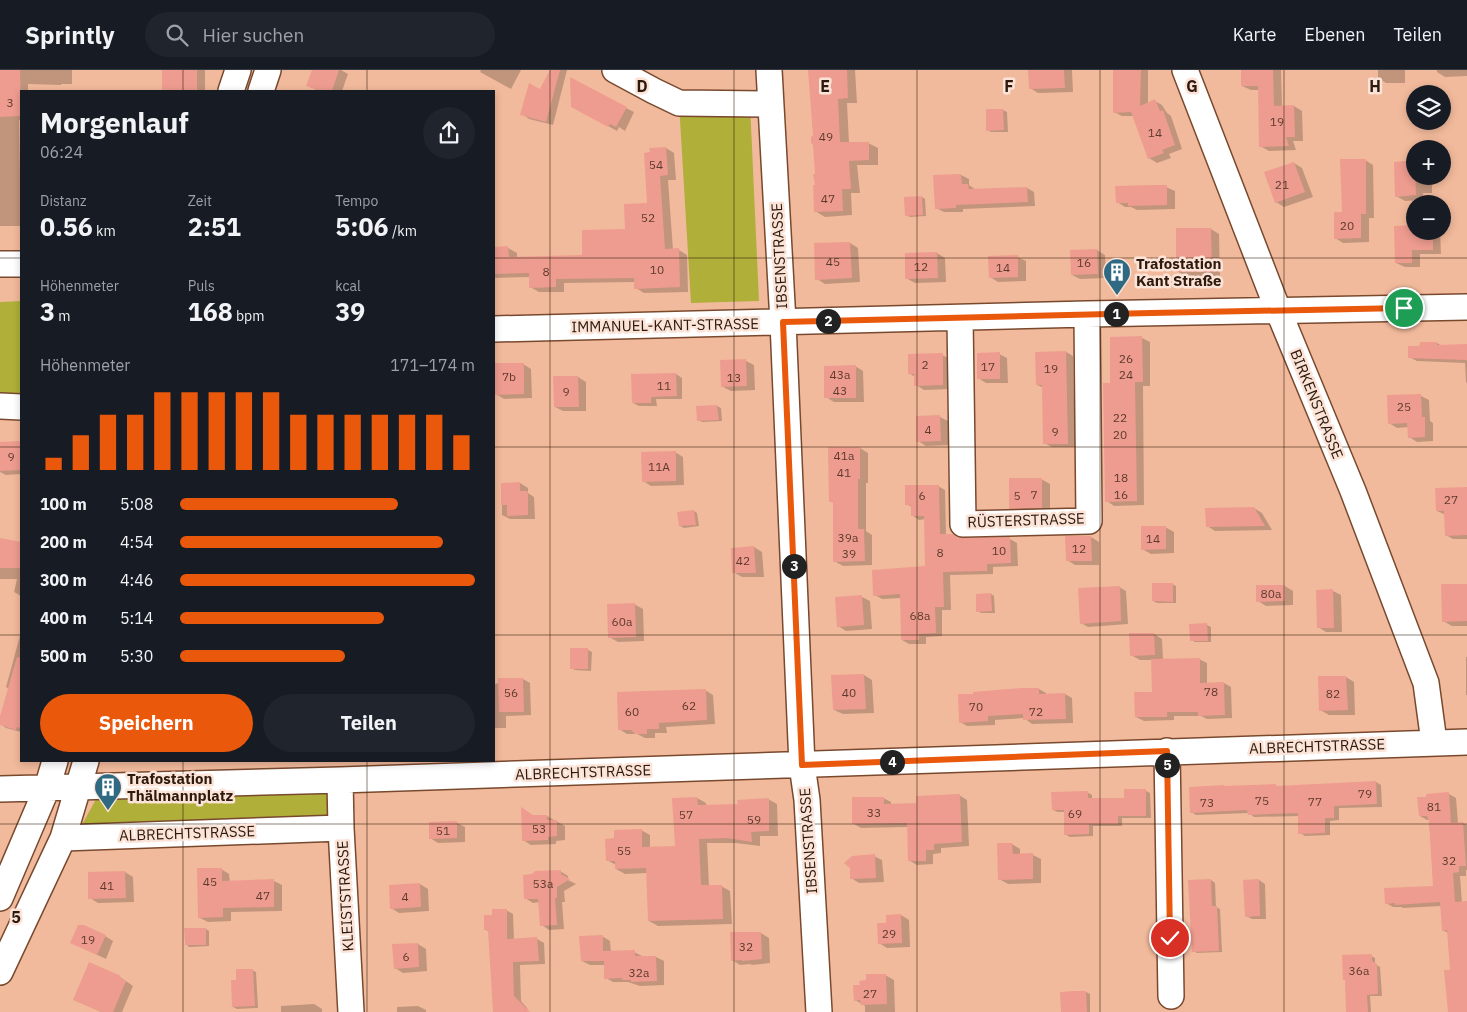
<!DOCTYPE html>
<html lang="de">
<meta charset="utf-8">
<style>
:root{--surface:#171b24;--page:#20242c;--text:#f1f3f6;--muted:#9ea1a6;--line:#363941;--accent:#ea580c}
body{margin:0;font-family:"IBM Plex Sans",sans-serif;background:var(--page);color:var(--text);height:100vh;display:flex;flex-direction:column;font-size:19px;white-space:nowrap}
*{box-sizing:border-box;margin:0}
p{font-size:16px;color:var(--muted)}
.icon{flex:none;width:28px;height:28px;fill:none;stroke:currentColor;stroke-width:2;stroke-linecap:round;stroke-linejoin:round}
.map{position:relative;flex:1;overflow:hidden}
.side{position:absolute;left:20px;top:20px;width:475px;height:672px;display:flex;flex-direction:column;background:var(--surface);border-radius:0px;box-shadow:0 2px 8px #0003}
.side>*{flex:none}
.tools{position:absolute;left:1406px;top:15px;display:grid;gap:10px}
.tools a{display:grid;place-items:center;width:45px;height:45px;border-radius:50%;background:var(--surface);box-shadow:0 2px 8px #0003;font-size:25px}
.pin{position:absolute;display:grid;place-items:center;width:42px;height:42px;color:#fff;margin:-21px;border:2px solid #fff;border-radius:50%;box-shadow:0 1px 5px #0007}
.km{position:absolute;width:25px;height:25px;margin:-12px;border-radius:50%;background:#222;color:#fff;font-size:14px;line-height:25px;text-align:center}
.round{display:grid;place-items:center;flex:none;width:52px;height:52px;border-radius:26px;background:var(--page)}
.headline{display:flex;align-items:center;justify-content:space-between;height:85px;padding:0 20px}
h1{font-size:28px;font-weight:700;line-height:38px}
.figures{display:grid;grid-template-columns:repeat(3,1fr);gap:8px;height:85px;padding:5px 20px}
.figures div{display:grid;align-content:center}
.figures b{font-size:25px;font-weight:700}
.figures small{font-size:14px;font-weight:400}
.figures p{font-size:14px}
.chart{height:140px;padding:10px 20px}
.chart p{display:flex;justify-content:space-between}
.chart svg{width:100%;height:90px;margin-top:5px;stroke:var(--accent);stroke-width:6}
.cta{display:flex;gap:10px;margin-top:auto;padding:10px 20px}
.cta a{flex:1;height:58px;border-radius:30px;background:var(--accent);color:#fff;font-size:20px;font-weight:700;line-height:58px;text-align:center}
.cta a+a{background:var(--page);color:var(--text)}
ul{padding:0 20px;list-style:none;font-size:16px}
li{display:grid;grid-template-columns:80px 60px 1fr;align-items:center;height:38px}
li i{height:12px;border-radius:6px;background:var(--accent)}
header{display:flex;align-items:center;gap:30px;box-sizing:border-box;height:70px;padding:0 25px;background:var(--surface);border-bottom:1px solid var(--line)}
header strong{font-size:24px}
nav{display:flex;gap:28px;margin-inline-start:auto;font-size:18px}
.search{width:350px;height:45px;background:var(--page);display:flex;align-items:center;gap:12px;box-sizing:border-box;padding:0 18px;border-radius:28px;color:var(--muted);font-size:19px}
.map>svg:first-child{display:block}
.green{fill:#afaf39}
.shadow{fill:#0003}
.building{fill:#ee9c8f}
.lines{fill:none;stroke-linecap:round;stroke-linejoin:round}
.minor-casing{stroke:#79492e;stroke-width:28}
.minor{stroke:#fff;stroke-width:25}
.route-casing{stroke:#fff;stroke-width:10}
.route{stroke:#ea580c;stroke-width:6}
.grid{fill:none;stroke:#2d190d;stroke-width:1;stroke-opacity:0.55}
.labels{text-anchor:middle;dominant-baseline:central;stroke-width:5;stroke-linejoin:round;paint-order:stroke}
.number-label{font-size:12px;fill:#5d3a2e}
.street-label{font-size:15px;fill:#2d190d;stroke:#fbe3d7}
.poi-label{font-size:15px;font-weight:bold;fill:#2d190d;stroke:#fbe3d7;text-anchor:start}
.grid-label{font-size:16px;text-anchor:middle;font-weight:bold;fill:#2d190d;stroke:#fbe3d7;stroke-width:5;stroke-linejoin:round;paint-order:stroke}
</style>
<header>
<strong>Sprintly</strong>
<div class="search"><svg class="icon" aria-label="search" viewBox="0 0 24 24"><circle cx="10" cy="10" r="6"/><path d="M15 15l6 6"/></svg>Hier suchen</div>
<nav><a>Karte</a><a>Ebenen</a><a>Teilen</a></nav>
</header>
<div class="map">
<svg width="1467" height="942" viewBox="0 0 1467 942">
<rect width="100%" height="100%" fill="#f2ba9c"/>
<path class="green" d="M679 33 750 34 759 231 691 233Z
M21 231V330L0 329V232Z
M337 712 340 755 78 762 101 720Z"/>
<path class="shadow" d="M0 0H72V14H61V15L28 14V21H21V50H19L21 156H0Z
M164 0H205V21H164Z
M313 0H341L348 4 342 21H319L308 16Z
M481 0H521L511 19 480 2Z
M552 0H567L553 55 529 49 522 44 541 21Z
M809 0H855L857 33H847L849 73H868L878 78V95H857L860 123H851L852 145 825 147 815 141 816 105Z
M1030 0H1072L1073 22 1038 23 1030 18Z
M1114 0H1148V34L1155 31 1162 35 1167 43 1171 46 1182 79 1169 84 1171 88 1157 93 1149 88 1133 46H1122L1114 42Z
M1242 0H1281L1282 37 1294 36 1302 41 1303 71H1293L1296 80 1269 81 1260 76 1259 20H1251L1242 16Z
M1378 0H1405V13H1386L1378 8Z
M1437 0H1467V6L1445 7 1437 2Z
M572 36 626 38 634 42 625 61 619 57 617 61Z
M1003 40 1007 42 1008 62H991L988 60 987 41Z
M666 78 674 83 676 110H668L673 180H679L687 185 688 222 644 223 636 218 635 212 564 213V222H539L530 217V207L494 208V178H508L517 183V188L584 186 627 160 648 134Z
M1365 90 1373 95 1374 148H1369V172L1343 173 1335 168 1343 143Z
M1294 93 1302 98 1313 127 1284 137 1276 132Z
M961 105 969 109V115L976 120 1027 118 1034 122 1035 136 963 139V142H944L936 138Z
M1415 106H1434L1438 110 1432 115V123H1423V130L1405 131 1396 126Z
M1166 117 1175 121V139L1137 140 1131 137H1125L1117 132Z
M922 127 925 129 926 146 910 147 906 145Z
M1415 157V161H1440L1441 184H1420V197H1405L1396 193Z
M1211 159 1219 164 1220 206H1186L1177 201Z
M850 173 858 178 860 212 825 214 817 209 815 175Z
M1097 180 1105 185 1106 208 1080 209 1072 205Z
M937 183 945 188 946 212 915 213 906 208Z
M1017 187 1026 191V211L998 212 990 207Z
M1142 268 1150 272V316H1143L1144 435 1114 436 1107 431 1111 314Z
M1437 273 1442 276H1467V313L1466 312 1465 293 1417 291 1409 287Z
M1066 282 1073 286 1075 377H1052L1044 373V318L1037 315Z
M999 284 1007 288 1008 313H986L978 308Z
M942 285 950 289 951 319 924 320 916 315 915 307 909 303Z
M746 291 754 295 755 320 731 321 723 317Z
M523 294 531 299 532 328 504 329 496 324V322H494V295Z
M855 296 863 301 864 332H834L826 327Z
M676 304 682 308V329H656L657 336H639L633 333Z
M578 307 586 312V341H563L555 337Z
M1388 326H1421L1429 330 1430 351 1433 353V371L1417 372 1409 367V357L1397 358 1389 353Z
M717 336 721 338 722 351 702 352 698 350V338Z
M917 347H940L948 351 949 375 926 376 918 371Z
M21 372V404L6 405 0 402V373Z
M860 378 868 383V413H866V461L872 465V495L843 496 834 491V433L830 431Z
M675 382 683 387 684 415 651 416 643 411Z
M1041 409 1050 414V442L1018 443 1010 438Z
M520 413 528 418V423L534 427 535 449H510L502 445V414Z
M938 416 945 420 946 465 963 470 1010 469 1017 473 1018 496 993 497V504L950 505 951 540H942V566L926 567V574H909L902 570 901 528 882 529 875 525 926 498V449L919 450 912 445V437L906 434Z
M1467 418V469H1453L1446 465V445L1437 441Z
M1254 438 1262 443 1272 460 1215 461 1207 456Z
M694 441 697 443 699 456 684 458 680 456Z
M1165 457 1174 462V483L1151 484 1142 479Z
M1091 467 1099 472V495H1075L1067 490Z
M0 469 21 473V526L14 522 17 509H0Z
M754 477 762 482 764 507H742L733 502Z
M1172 514 1176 516V533H1157L1153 531Z
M1467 515V556H1452L1443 551Z
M1285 516 1293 521V535L1266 536 1258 531Z
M1119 517 1126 521 1128 554 1088 557 1081 553Z
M1318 521H1333L1341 525 1342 562H1326L1318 557Z
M991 524 994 526 995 543H981L978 541Z
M862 527 870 531 872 559 846 561 838 556Z
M634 534 643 539 644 571 618 572 609 567Z
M1191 555H1207L1211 557V572H1195L1191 570Z
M21 562V662L6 658 0 654 9 619 6 617Z
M1154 564 1162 569 1163 590 1199 589 1207 593V614L1224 613 1231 617 1232 648 1207 649 1201 646H1174V650L1144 651 1136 647 1153 623 1152 590H1140L1131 585Z
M588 580 592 582 591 601 575 600 571 598Z
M1466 587H1467V625H1466Z
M864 605 872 610 874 643 843 644 834 640Z
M1346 607 1354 612 1355 645H1329L1320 640V608Z
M523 609 530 613 531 645 506 646V658H494V614Z
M1039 619 1046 623V625L1065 624 1072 628 1073 653 1032 654 1024 648 995 650V655L967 656 960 652Z
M705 620 713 625 715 654 666 657 667 663H655V668H645L637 664H627L619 659Z
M1376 712 1381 715 1382 737 1339 738V750L1330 751V765L1305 766 1300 763 1299 746 1254 747 1249 743 1196 745 1191 742 1277 717Z
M1146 721 1150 723 1151 748H1122V756H1093V766L1070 767 1066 765 1065 742H1058L1053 740 1087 722 1092 725V730L1125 729Z
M1449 724 1456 728 1458 753H1463L1467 755V800H1466V806H1460L1462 833H1467V942H1449L1451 901 1448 863 1443 860 1441 836 1403 838 1401 837H1393L1386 833 1434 817 1429 750H1427L1420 746Z
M959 725 967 730 969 776 941 778V783L933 784V794L917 795 910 791 908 757 861 758 854 754 883 728 891 732V735L917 734Z
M697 728 706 733V736L739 735 768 729 777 734 778 766H760V776L736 773H707L709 816H721L730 821 732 854 658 856 649 851 647 803 625 804 616 799V795L607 790 615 769 641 760 650 765V778L676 777Z
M534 746H547L565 756V770L556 771V774L531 775 523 770Z
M457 753 465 757V772L438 773 430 768Z
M1012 774 1020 779V785H1033L1041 789V813L1008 814 999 809V775Z
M874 786 882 790 884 812 859 813 851 808Z
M221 799 229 804 230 812 274 811 282 815V841L231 842V851L208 852 200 848Z
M560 801 568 806V810L576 814 564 821 565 832H562L564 859 549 860 542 855 540 832 533 833 525 828Z
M125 802 133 807 134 832 98 833 90 828Z
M1211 810 1215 813 1216 837 1220 839 1222 882 1197 883 1193 881 1190 811Z
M1259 810 1265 814 1266 849H1252L1246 846Z
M420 814 428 819 429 841 399 843 391 838Z
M506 840 513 844 514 870 537 869 544 873 545 894 520 895 521 931 527 938 528 942H494L490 862 486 860 493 846Z
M901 845 909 850 910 877 887 878 879 873 888 854Z
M206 859 209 861V876L189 877 186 874Z
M761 863 769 868 770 893 752 895 750 894 740 895 732 890Z
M105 866 113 871 106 889 72 873Z
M602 866 610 871 611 882H634L642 886 656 887 664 891V915L640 916 628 912H613L606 908 605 895H590L582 891Z
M418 874 426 879 427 901 403 903 395 898Z
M1371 886 1375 888V894L1380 897 1382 926H1370L1371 942H1348Z
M252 900 256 902 258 938 237 939 233 937 238 911Z
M885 905 894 910 895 942H865V936L855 930Z
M120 907 133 916 122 942H101L75 930Z
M1086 922 1090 924V942H1062Z
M314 934 322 939V942H281V936Z
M418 936 426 940V942H397V937Z"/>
<path class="building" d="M0 0H20L21 46 0 47Z
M162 0H197V21H162Z
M312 0H339L332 21H322L306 16Z
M550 0H560L546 52 520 45 529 13 540 19Z
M808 0H847L848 28 838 29 840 72H869V90L849 91 851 119H842L843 141 814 142 813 115H815L813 104H815L813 75 811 73V67L813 65Z
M1028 0H1064L1065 18 1029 19Z
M1113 0H1141L1140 36 1155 29 1160 41 1163 40 1175 75 1162 80 1164 83 1148 89 1131 42 1113 43Z
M1241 0H1273L1274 36 1294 35 1295 67H1286L1289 76 1259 77 1258 16H1241Z
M570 7 627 37 616 57 610 54 608 57 571 37Z
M986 39H1003L1004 60 986 61Z
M666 77 668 105 660 106 665 179 679 178 680 217 634 219V208L556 209V217L529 218V203L494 204V177L508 176 509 187 582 185V160L625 159 624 134 647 133 644 83 650 82 649 78Z
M1340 89H1366V144H1361V168L1334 169V142H1342Z
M1415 90 1416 125 1395 127 1394 92Z
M1294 92 1305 122 1275 133 1264 102Z
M961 104 962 114H968L969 119 1027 117 1028 132 956 135V138L935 139 933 105Z
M1155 115H1167V135L1128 136V133H1116L1115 116Z
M922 126 923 145 905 146 904 127Z
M1415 155V161H1433V180H1412V193H1395L1394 156Z
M1176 158H1211L1212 202H1176Z
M850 172 852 208 815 210 814 173Z
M1097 179 1098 204 1071 205 1070 180Z
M937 182 938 208 905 209V183Z
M1018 185V207L989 208 988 186Z
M1142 266 1143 312H1135L1137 431 1105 432 1103 313H1110V267Z
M1420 272H1437V275L1467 274V290L1408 288V276H1419Z
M1066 281 1068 374H1043L1042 315H1036L1035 282Z
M1000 282V309H977V283Z
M943 283V315L914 316V304H908V284Z
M746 289 747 316 721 317 720 290Z
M494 293H524V324L495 325Z
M856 295V328H824V296Z
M676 303 677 326 651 327V333H632L631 304Z
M553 306H578L579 337H554Z
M1421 324 1422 347H1425V367L1408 368 1407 353 1388 354 1387 325Z
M717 335 719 350 697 351 696 336Z
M940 345 941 371 916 372V346Z
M21 371V400L0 401V372Z
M828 377H860V409H858V459H864L865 491 833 492V432H829Z
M676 381V411L642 412 641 382Z
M1009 408H1042V438L1009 439Z
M520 412V421H527L528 423V445L507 446V435H501V413Z
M905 415H939L940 464H953L957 467 963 468 1010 467 1011 493 987 494V501L943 502 944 537H935L936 563 919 564V570H901L900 524 873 526 872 500 925 496 924 446H911V435H905Z
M1467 417V465L1445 466 1444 441H1436L1435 418Z
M1254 437 1265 456 1206 457 1205 438Z
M694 440 696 455 679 456 677 442Z
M1141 456H1166V479L1141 480Z
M1065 466H1091L1092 491H1066Z
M0 468 21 472V498H0Z
M754 476 756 503H732L731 478Z
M1152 513H1173V532L1152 531Z
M1441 514H1467V551L1442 552Z
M1256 515H1285V531L1256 532Z
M1120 516 1121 551 1080 554 1078 518Z
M1333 519 1334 558H1317L1316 520Z
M991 523 992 541 976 542V524Z
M862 525 864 555 837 557 835 527Z
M635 533 636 567 608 568 607 534Z
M1207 553 1208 571H1190L1189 554Z
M1129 563H1154L1155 585 1130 586Z
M570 578H588V599H570Z
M17 587 21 588V658L17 657 16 660 0 655V646Z
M1200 588V613L1224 612 1225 645 1198 646V642H1167V647H1135L1134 622H1152L1151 589Z
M864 604 866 639 833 640 831 605Z
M1318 606H1346L1348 640 1319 641Z
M498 608H523L524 642H499Z
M1022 618H1039V624L1065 623 1066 649 1023 650V644L988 646V651L959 653 958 624H973V622Z
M706 619 707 650 659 653V659H647V664H635L631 660H618L617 622Z
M1376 711 1377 734 1334 736V748H1325V763L1298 764V743L1248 745 1247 740 1190 743 1189 717 1224 715V716L1276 714V716Z
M1124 719H1146V746H1118V754H1089V764L1064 765V740H1052L1051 722 1088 721V728H1124Z
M1449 722 1451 753 1463 752 1466 796H1459V802L1453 803 1455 832 1467 831V942H1448L1444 900H1450L1447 860 1442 861 1440 832 1395 835V833L1385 834 1384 818 1433 816 1429 751 1427 746H1419L1417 727H1426V724Z
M960 724 962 772 934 774V780H926V791H908L907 753 852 754V727H884V734L916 733V726Z
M697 727 698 735 738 734 737 730 769 728V761L751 762 752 772 727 768 699 769 701 815H722L723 849 648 851 646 798 615 799V791H606L605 769 614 768V760L642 759V777L675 776 672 728Z
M521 737 533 745H547V750H557V766L548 767V770L522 771Z
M457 751V768L429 769V752Z
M997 773H1012L1013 784 1033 783V809L998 810Z
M875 784 876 808 850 809V798L844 793 852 786Z
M197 798H222V811L274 809V837L223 838V847L198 848Z
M561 800V804L570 809 557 817V828H555L557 855 540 856 538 829H524L523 805 532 804 535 801Z
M125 801 126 828 88 829V802Z
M1211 809 1212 836H1217L1219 881 1192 882 1188 810Z
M1259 809 1260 846 1245 847 1243 810Z
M420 813 421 837 390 839 389 815Z
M492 839H507V869L537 867 539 891 513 892 514 926 530 942H493L488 860H484V845H492Z
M901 844 902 873 878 874 877 853H886V845Z
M78 855H84L106 865 97 885 70 873Z
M184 858H206V875H185Z
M730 862H761L762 889 743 891 741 890 731 891Z
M603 865V881L635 880V886H656L657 911 631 912V910H622V908L604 909V891H581L579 866Z
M418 873 419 897 394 899 392 874Z
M1372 884V891L1377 894 1378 924 1367 925 1368 942H1346L1345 910H1343L1342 885Z
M89 892 121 906 120 907 122 909 126 911 113 942H101L73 930Z
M236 899H253L255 936 232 937 231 910H236Z
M866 904H886L887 934 861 935 860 930 854 931 853 915H860L859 911 866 910Z
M1075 921H1086L1087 942H1061L1060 922Z"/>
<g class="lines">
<g class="minor-casing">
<path id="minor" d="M615 0 654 21 679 33 770 34
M769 0 783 252 802 695 807 730 819 942
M1185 0 1278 240 1353 421 1426 613 1434 672
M231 21 238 0
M261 21 268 0
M0 194H21
M960 248 963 454 1089 451 1087 244
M494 259 1087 244 1467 237
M0 336 21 337
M1167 681 1171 926
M340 710 341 758 351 942
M0 719 340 710 1467 672
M63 768 341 758
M0 828 47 718 55 691
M0 902 63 768 86 691"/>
</g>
<use href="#minor" class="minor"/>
</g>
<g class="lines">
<g class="route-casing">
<path id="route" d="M1170 868 1167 681 802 695 783 252 1151 243 1404 238"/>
</g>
<use href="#route" class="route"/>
</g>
<path class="grid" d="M183 0V21M367 0V21M550 0V942M734 0V942M917 0V942M1100 0V942M1284 0V942M0 188H21M494 188H1467M0 377H21M494 377H1467M0 565H21M494 565H1467M183 691V942M367 691V942M0 754H1467"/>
<defs>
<g id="building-pin" transform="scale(1.4375)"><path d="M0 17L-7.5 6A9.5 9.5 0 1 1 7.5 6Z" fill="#2f6982" stroke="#fbe3d7"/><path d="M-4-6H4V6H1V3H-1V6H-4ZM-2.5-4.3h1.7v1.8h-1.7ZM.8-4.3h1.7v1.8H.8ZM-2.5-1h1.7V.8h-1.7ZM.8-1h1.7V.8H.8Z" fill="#fff"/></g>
</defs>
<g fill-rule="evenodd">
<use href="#building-pin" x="1117" y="202"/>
<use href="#building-pin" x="108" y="717"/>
</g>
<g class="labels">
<g class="number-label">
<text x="10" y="32">3</text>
<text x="1277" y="51">19</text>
<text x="1155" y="62">14</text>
<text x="826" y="66">49</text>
<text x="656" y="94">54</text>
<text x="1282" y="114">21</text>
<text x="828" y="128">47</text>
<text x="648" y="147">52</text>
<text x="1347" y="155">20</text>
<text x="833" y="191">45</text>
<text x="1084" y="192">16</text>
<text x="921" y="196">12</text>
<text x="1003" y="197">14</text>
<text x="657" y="199">10</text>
<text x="546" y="201">8</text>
<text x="1126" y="288">26</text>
<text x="925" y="294">2</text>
<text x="988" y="296">17</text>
<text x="1051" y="298">19</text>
<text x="840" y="304">43a</text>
<text x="1126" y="304">24</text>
<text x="509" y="306">7b</text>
<text x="734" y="307">13</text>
<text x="664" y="315">11</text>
<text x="840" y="320">43</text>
<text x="566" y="321">9</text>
<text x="1404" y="336">25</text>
<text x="1120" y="347">22</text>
<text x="928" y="359">4</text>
<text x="1055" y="361">9</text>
<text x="1120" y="364">20</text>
<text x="844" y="385">41a</text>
<text x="11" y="386">9</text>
<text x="659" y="396">11A</text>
<text x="844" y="402">41</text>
<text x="1121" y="407">18</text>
<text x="1034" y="424">7</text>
<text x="1121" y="424">16</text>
<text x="922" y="425">6</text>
<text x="1017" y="425">5</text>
<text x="1451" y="429">27</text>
<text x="848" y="467">39a</text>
<text x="1153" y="468">14</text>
<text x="1079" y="478">12</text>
<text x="999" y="480">10</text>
<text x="940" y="482">8</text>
<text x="849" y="483">39</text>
<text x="743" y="490">42</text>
<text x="1271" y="523">80a</text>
<text x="920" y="545">68a</text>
<text x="622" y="551">60a</text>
<text x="1211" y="621">78</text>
<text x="511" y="622">56</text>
<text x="849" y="622">40</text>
<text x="1333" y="623">82</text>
<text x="689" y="635">62</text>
<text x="976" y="636">70</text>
<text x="632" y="641">60</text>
<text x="1036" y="641">72</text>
<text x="1365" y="723">79</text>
<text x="1262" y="730">75</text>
<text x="1315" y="731">77</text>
<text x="1207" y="732">73</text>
<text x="1434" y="736">81</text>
<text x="874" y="742">33</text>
<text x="1075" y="743">69</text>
<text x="686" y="744">57</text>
<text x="754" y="749">59</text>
<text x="539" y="758">53</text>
<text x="443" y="760">51</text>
<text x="624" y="780">55</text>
<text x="1449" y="790">32</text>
<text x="210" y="811">45</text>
<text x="543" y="813">53a</text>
<text x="107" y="815">41</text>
<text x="263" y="825">47</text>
<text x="405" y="826">4</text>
<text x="889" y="863">29</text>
<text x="88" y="869">19</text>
<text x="746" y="876">32</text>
<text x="406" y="886">6</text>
<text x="1359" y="900">36a</text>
<text x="639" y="902">32a</text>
<text x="870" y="923">27</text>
</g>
<g class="street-label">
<text transform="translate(779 186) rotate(-93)">IBSENSTRASSE</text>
<text transform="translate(665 255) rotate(-1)">IMMANUEL-KANT-STRASSE</text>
<text transform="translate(1317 334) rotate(68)">BIRKENSTRASSE</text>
<text transform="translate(1026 450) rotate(-2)">RÜSTERSTRASSE</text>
<text transform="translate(1317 676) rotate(-2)">ALBRECHTSTRASSE</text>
<text transform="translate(583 702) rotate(-2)">ALBRECHTSTRASSE</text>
<text transform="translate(187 763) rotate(-2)">ALBRECHTSTRASSE</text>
<text transform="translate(808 771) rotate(-94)">IBSENSTRASSE</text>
<text transform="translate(345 826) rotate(-93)">KLEISTSTRASSE</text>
</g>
<g class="poi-label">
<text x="1136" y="193">Trafostation<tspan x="1136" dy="17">Kant Straße</tspan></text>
<text x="127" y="708">Trafostation<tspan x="127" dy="17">Thälmannplatz</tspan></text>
</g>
</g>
<g class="grid-label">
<text x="642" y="22">D</text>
<text x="825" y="22">E</text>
<text x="1009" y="22">F</text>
<text x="1192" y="22">G</text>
<text x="1375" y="22">H</text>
<text x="16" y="853">5</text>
</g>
</svg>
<div class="tools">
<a><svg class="icon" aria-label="layers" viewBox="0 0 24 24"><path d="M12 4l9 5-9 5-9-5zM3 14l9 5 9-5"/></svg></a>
<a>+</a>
<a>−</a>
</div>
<div class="pin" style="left:1404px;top:238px;background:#1e9e55"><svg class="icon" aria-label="arrive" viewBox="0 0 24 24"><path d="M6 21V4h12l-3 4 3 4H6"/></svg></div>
<div class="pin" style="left:1170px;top:868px;background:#d93025"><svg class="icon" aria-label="check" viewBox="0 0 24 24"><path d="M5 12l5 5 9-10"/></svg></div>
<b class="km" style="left:1116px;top:244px">1</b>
<b class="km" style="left:828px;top:251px">2</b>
<b class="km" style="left:794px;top:496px">3</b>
<b class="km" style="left:892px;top:692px">4</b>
<b class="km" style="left:1167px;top:695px">5</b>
<section class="side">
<div class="headline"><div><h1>Morgenlauf</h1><p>06:24</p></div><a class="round"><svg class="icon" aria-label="share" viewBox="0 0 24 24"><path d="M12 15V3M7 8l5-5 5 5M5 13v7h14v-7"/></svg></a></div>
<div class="figures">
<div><p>Distanz</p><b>0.56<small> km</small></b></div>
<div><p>Zeit</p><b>2:51</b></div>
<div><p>Tempo</p><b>5:06<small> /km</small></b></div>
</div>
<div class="figures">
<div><p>Höhenmeter</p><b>3<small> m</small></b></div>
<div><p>Puls</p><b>168<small> bpm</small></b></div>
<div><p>kcal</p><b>39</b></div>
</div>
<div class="chart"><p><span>Höhenmeter</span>171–174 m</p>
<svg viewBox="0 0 160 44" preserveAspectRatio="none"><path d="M5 44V38M15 44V27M25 44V17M35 44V17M45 44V6M55 44V6M65 44V6M75 44V6M85 44V6M95 44V17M105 44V17M115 44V17M125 44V17M135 44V17M145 44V17M155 44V27"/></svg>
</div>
<ul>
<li><b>100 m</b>5:08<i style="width:74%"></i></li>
<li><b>200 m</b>4:54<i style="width:89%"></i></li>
<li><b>300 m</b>4:46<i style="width:100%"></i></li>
<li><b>400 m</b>5:14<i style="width:69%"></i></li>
<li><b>500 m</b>5:30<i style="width:56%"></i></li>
</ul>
<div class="cta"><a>Speichern</a><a>Teilen</a></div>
</section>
</div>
